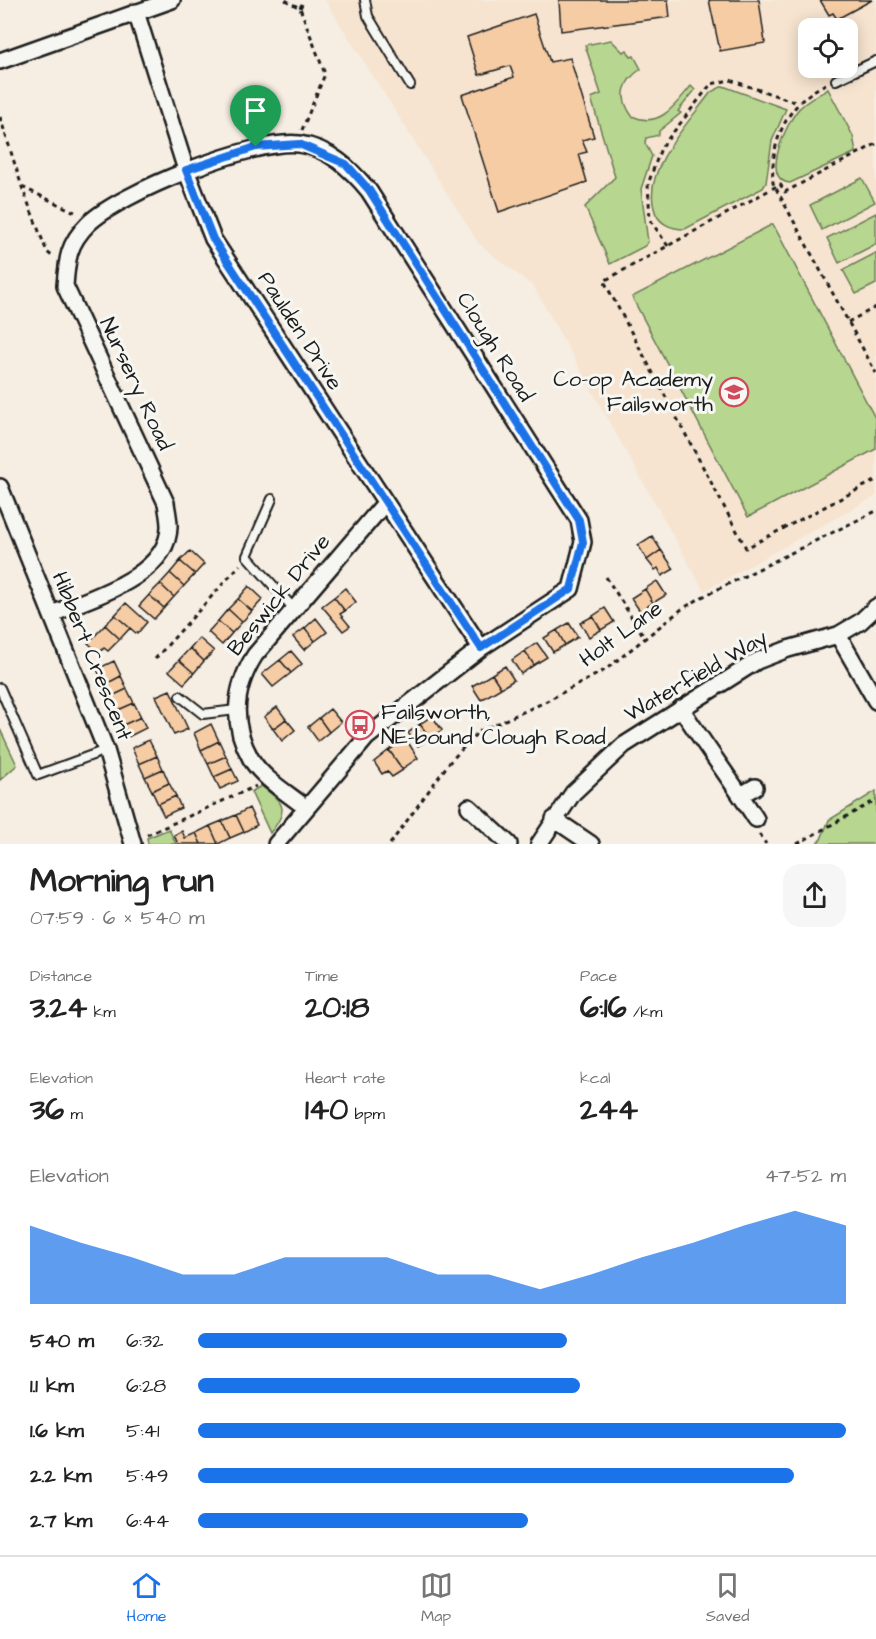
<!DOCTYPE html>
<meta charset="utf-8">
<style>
:root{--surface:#fff;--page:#f6f6f6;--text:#222;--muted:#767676;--line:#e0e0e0;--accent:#1a73e8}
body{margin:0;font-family:"Architects Daughter",sans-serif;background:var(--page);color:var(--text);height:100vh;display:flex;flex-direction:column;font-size:22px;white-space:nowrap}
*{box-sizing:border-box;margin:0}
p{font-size:20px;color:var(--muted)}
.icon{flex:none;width:33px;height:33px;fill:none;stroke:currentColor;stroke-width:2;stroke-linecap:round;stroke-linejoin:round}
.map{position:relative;height:844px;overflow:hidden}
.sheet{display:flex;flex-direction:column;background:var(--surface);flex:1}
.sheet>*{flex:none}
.tools{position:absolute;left:798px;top:18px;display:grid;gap:12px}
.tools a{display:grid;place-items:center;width:60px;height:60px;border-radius:12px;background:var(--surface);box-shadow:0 3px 15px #0003;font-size:30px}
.pin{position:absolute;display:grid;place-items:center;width:51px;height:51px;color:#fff;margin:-62px -26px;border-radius:50% 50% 50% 0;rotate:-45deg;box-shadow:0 0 6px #0007}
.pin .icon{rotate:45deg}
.round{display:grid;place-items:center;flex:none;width:63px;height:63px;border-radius:18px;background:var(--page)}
.summary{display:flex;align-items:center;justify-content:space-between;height:102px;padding:0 30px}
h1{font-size:33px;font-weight:700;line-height:45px}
.stats{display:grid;grid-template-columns:repeat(3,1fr);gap:9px;height:102px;padding:6px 30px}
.stats div{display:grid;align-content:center}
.stats b{font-size:30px;font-weight:700}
.stats small{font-size:16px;font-weight:400}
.stats p{font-size:16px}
.chart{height:168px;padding:12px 30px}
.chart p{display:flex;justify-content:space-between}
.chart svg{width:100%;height:108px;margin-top:6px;fill:var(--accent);opacity:.7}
ul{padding:0 30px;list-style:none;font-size:20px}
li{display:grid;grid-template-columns:96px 72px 1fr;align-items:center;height:45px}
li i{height:15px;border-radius:8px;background:var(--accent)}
.tabs{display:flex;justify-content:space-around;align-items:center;height:84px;border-top:2px solid var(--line);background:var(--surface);font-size:16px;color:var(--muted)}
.tabs a{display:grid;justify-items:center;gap:3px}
.tabs .selected{color:var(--accent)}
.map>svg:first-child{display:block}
.built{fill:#f6e4d0;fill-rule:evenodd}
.green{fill:#b7d68f;stroke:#6a7956;stroke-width:1.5}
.building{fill:#f6cca5;stroke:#1c1c1c;stroke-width:1.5}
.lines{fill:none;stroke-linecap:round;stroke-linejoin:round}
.service-casing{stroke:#1c1c1c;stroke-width:12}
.minor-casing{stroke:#1c1c1c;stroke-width:20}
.path{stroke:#1c1c1c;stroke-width:3;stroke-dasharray:4.5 4.5;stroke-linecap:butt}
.service{stroke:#f6f6f2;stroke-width:8}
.minor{stroke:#f6f6f2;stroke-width:15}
.route-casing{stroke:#fff;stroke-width:12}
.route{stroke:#1a73e8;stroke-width:8}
.labels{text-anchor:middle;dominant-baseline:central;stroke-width:6;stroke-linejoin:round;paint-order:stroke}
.street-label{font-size:22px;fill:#1c1c1c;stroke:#f6f6f2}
.poi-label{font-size:22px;fill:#1c1c1c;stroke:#f6f6f2;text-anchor:end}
</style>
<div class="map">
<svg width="876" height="844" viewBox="0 0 876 844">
<rect width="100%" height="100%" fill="#f6eee3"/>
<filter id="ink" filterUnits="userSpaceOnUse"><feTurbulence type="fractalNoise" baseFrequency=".0167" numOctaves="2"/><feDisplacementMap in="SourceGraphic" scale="12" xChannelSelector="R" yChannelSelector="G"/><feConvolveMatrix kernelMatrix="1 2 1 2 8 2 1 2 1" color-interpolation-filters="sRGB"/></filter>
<g filter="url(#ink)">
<path class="built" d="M325 0H876V496L704 591 534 287 479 244ZM808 28H848V68H808Z"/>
<path class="green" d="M611 40 623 52 627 50 631 57 634 56 641 69C623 81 618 97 632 116 660 129 675 105 691 86L695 90 678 111 681 113 659 131V135L646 138 645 143 652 156 641 189 648 242 645 246 610 264 585 207 615 177 591 98 601 94 585 45Z
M723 86 786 109 772 141 766 183 763 188 685 229C670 229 657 223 654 208 643 169 689 122 711 92Z
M828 89 853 136 856 152 790 183C760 180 786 125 797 111 805 101 817 96 828 89Z
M862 178 875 202 822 230 810 205Z
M876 213V244L839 263 827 238Z
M773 224 876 420V449L748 517 632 297Z
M876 253V284L856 294 843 270Z
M0 729 17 765 0 780Z
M261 786C284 803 290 809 270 833L251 792Z
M876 791V844H816L821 839 829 820Z
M169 829 176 844H148L147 838Z"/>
<path class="building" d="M559 0H668L670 17 561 31Z
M709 0H759L765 43 720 51Z
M820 0H872L837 19 833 13 829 15Z
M534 14 550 62 570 58 594 137 582 140 587 152 579 154 587 182 499 212 462 95 514 77 510 66 479 75 467 37Z
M652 536 661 550 647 560 638 545Z
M661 550 674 569 662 576 658 568 655 570 647 560Z
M190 551 204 564 195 574 180 561Z
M180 561 195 574 184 586 170 573Z
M170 573 184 586 174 597 160 584Z
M657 581 666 595 653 603 645 589Z
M160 584 174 597 164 608 149 595Z
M249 586 263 599 252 611 238 599Z
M345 588 356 602 345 611 334 597Z
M645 589 653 603 640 611 631 598Z
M149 595 164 608 154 619 139 606Z
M334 597 345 611 340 614 350 626 343 631 322 606Z
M238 599 252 611 242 622 228 609Z
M126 603 147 622 137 634 115 615Z
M605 608 614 622 601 630 593 616Z
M228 609 242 622 232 633 218 621Z
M115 615 130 628 120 639 105 625Z
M593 616 601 630 589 637 580 623Z
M316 618 327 632 315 641 305 628Z
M218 621 232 633 222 645 208 632Z
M569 623 578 637 565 645 557 630Z
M105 625 120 639 108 651 104 648 99 653 88 643Z
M305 628 315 641 304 650 293 637Z
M557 630 565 645 553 652 544 638Z
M199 638 214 651 204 661 190 648Z
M537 643 547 657 534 665 525 651Z
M190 648 204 661 194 673 179 660Z
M291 651 302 664 291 673 280 660Z
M525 651 534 665 521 674 512 660Z
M179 660 194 673 184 684 169 671Z
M280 660 291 673 273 687 262 674Z
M114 661 121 676 104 685 97 669Z
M505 666 514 680 501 688 492 674Z
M492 674 501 688 481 700 472 686Z
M121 676 127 689 110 697 104 685Z
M127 689 134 703 116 711 110 697Z
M170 690 188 729 174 735 156 696Z
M134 703 141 717 123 725 116 711Z
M277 707 286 719 273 729 264 717Z
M330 709 341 722 329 732 319 718Z
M432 716 442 730 430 738 420 724Z
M141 717 146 728 128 737 123 725Z
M319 718 329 732 318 741 308 727Z
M286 719 295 730 282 741 273 729Z
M211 724 219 741 201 750 194 733Z
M420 724 430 738 418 746 408 733Z
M406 739 418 758 402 769 389 750Z
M149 740 157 756 139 764 132 748Z
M219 741 226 756 208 764 201 750Z
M389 750 403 770 392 777 387 771 382 774 374 762Z
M157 756 163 769 145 777 139 764Z
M226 756 232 769 214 777 208 764Z
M163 769 169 783 152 791 145 777Z
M232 769 238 781 220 789 214 777Z
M169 783 176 796 158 804 152 791Z
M176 796 181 808 164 816 158 804Z
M249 808 257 825 244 832 236 815Z
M236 815 244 832 230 838 222 821Z
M222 821 230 838 218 844 210 826Z
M210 826 218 844H201L196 833Z
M182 831 185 838 196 833 201 844H178L174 835Z"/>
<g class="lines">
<g class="service-casing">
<path id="service" d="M365 0 368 16 410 85
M836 80 876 61
M272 499 247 556 294 609
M0 688 38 775 106 750
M180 696 203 714 236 710"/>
</g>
<g class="minor-casing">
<path id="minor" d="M136 12 186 170 213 239 481 648
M0 61 172 0
M0 487 106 750 133 844
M52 614C89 598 169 577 169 526 169 519 167 510 166 503L65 286C67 259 68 244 88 224 119 193 255 138 299 144 329 148 351 169 369 191L579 520 583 542 571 589 481 648 367 737 276 844
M838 635 876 701
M681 708C705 746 732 781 756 819
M741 795 755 787
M469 807 509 844
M306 808C289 794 263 779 251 759 231 724 234 688 255 655L385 503
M554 819 591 844
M539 844 573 793 624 745 757 661 788 649 838 635 860 622 876 607"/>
</g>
<path class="path" d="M285 0 300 8 325 74 302 130
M300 8 304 0
M826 84C787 102 770 142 773 183L876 373
M0 117 22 187 47 252 53 257
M876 144 785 192 780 184 775 187 604 281 746 548 876 480
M22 187 77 213
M668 246 650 220 648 184 661 148 711 84 730 80 798 103
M848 322 876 307
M606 577 645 638
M155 659 240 565
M759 834 766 844
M147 835 256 786
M390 844 449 763 478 732 543 703 605 670 682 609 702 597 876 511
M797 844 876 800"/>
<use href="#service" class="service"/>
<use href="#minor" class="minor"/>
</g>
</g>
<g class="lines" filter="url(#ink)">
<g class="route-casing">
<path id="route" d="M299 144 346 164 369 190 579 520 583 542 571 589 481 648 213 239 186 170 256 147Z"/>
</g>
<use href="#route" class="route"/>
</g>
<defs>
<g id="school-ring" transform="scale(1.5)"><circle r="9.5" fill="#f6f6f2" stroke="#d1495b" stroke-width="1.5"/><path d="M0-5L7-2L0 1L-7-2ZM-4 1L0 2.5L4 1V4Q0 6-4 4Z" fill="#d1495b"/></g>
<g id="bus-ring" transform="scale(1.5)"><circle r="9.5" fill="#f6f6f2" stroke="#d1495b" stroke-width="1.5"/><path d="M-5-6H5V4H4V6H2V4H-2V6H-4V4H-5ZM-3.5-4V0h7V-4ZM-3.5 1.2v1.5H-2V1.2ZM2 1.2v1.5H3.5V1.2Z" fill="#d1495b"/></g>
</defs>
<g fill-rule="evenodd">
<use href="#school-ring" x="734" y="392"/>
<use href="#bus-ring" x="360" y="725"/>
</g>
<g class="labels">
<g class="street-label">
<text transform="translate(300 331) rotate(57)">Paulden Drive</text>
<text transform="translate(495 347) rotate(58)">Clough Road</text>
<text transform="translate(136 384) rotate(65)">Nursery Road</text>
<text transform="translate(279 595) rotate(-51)">Beswick Drive</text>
<text transform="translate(621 634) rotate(-36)">Holt Lane</text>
<text transform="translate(92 656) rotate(68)">Hibbert Crescent</text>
<text transform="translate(696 676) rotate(-30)">Waterfield Way</text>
</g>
<g class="poi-label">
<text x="713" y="379">Co-op Academy<tspan x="713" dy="25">Failsworth</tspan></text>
<text x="381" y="712" text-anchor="start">Failsworth,<tspan x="381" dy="25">NE-bound Clough Road</tspan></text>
</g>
</g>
</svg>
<div class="tools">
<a><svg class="icon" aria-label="locate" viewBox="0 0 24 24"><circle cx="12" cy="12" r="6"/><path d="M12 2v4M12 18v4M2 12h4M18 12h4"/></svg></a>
</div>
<div class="pin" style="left:256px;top:147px;background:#1e9e55"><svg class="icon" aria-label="arrive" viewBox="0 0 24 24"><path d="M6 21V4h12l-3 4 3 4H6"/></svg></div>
</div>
<section class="sheet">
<div class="summary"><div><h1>Morning run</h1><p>07:59 · 6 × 540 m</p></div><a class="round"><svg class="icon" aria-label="share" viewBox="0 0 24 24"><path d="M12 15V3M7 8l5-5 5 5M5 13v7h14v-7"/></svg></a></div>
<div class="stats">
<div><p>Distance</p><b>3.24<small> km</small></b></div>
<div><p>Time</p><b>20:18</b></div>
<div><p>Pace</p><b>6:16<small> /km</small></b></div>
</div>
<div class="stats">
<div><p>Elevation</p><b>36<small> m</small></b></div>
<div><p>Heart rate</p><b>140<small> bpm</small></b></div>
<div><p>kcal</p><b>244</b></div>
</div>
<div class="chart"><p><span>Elevation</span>47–52 m</p>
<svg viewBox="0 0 160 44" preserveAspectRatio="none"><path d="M0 44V12L10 19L20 25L30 32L40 32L50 25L60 25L70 25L80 32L90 32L100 38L110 32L120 25L130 19L140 12L150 6L160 12V44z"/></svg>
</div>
<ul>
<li><b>540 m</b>6:32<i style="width:57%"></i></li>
<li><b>1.1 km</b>6:28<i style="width:59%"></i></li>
<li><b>1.6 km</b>5:41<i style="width:100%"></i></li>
<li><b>2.2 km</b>5:49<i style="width:92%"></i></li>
<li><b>2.7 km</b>6:44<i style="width:51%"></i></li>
</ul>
</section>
<nav class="tabs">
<a class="selected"><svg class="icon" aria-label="home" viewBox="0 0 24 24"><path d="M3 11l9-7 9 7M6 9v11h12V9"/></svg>Home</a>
<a><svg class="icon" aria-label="map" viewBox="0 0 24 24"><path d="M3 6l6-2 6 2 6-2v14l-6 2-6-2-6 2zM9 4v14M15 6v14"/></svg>Map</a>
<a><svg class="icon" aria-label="saved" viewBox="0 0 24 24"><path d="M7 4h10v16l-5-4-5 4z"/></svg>Saved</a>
</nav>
